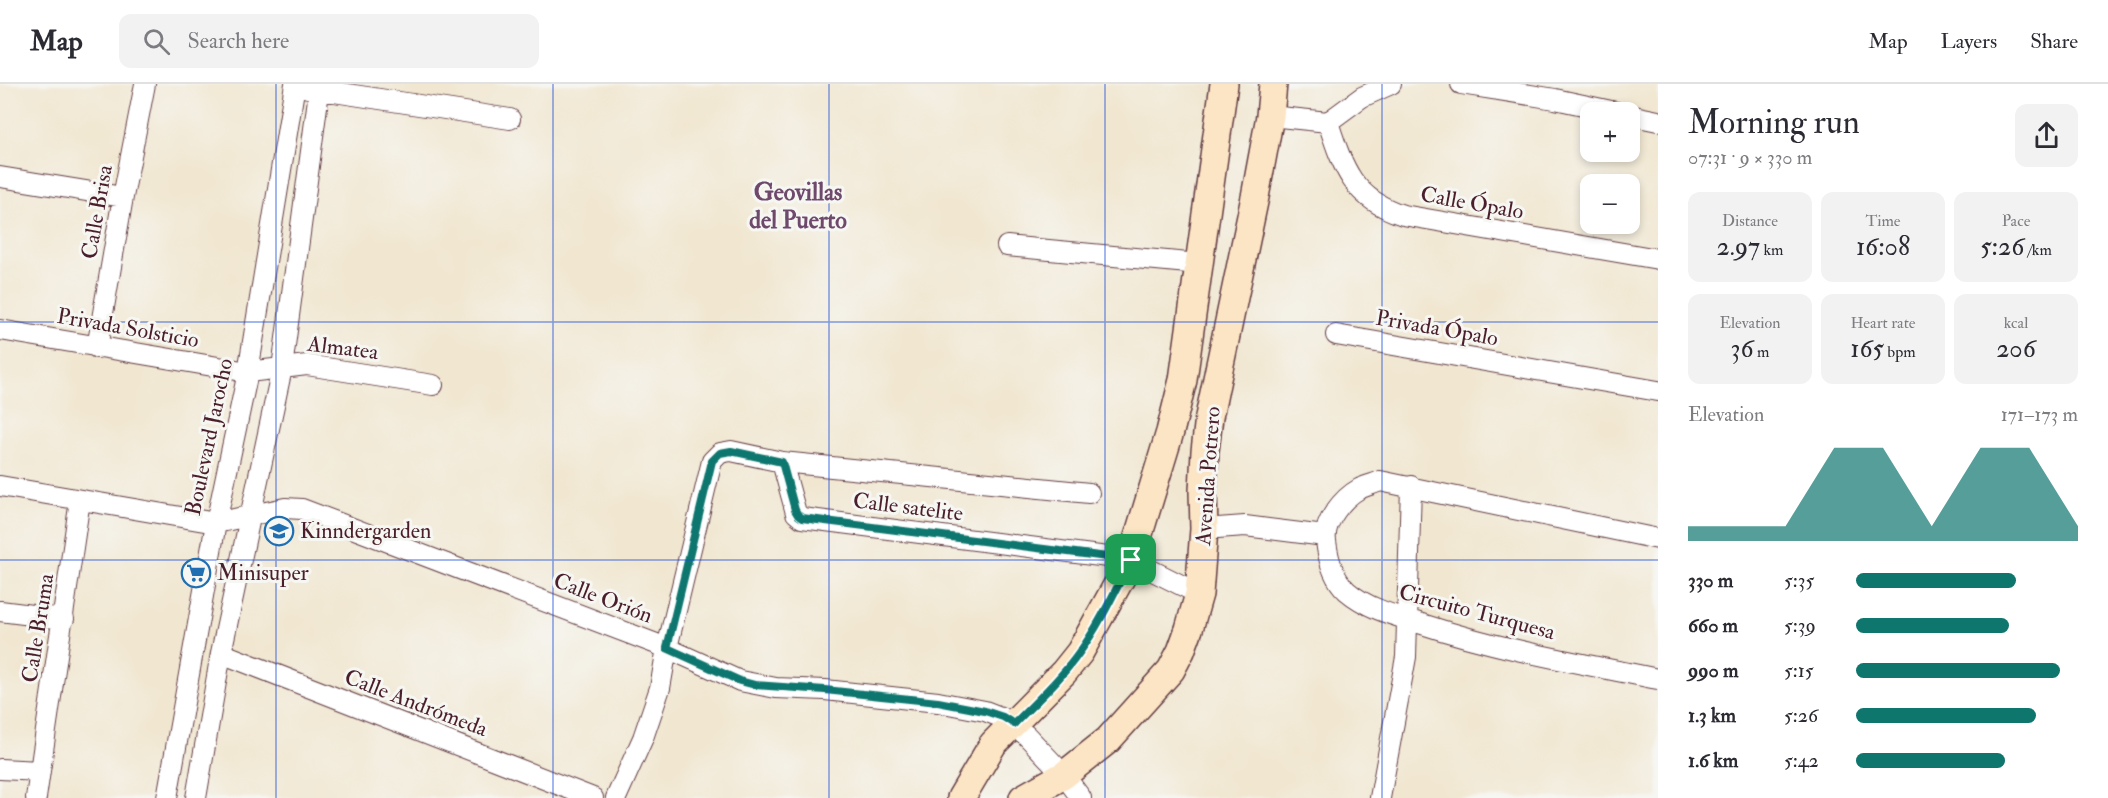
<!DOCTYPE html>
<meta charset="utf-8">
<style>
:root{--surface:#fff;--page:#f2f2f3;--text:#2b2b33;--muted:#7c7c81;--line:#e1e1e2;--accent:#0f766e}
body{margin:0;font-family:"IM FELL Double Pica",serif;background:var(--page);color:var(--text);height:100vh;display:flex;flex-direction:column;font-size:22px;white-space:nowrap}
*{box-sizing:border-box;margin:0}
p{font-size:20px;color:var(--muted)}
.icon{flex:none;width:33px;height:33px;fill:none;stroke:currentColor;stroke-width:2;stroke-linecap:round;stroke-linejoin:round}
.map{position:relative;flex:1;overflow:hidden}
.drawer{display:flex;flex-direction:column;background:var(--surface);width:450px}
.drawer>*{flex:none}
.tools{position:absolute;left:1580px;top:18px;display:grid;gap:12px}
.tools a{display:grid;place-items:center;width:60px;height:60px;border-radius:12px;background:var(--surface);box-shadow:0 3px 9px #0003;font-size:30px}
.pin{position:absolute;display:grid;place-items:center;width:51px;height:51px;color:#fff;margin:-26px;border-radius:12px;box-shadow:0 3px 9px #0006}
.round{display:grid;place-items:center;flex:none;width:63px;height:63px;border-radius:12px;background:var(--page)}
.head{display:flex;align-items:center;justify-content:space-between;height:102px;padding:0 30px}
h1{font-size:33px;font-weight:600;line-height:45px}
.metrics{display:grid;grid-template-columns:repeat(3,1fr);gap:9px;height:102px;padding:6px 30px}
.metrics div{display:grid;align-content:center;border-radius:12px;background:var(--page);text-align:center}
.metrics b{font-size:26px;font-weight:600}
.metrics small{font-size:16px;font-weight:400}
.metrics p{font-size:16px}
.chart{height:168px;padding:12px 30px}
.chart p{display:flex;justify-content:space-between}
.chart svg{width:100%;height:108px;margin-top:6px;fill:var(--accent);opacity:.7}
ul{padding:0 30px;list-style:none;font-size:20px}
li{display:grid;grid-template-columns:96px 72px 1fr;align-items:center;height:45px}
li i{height:15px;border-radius:8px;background:var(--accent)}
header{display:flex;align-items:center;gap:36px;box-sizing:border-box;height:84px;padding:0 30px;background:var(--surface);border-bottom:2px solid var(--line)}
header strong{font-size:28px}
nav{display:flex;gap:33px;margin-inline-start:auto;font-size:21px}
.search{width:420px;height:54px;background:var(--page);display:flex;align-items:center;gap:15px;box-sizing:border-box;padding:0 21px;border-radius:12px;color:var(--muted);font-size:22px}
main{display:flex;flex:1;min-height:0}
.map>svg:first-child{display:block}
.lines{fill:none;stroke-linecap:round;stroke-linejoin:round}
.street-casing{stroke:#633d44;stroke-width:22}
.secondary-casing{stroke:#633d44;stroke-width:30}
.street{stroke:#fff;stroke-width:20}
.secondary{stroke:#fce5c4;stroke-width:27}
.route-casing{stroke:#fff;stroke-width:12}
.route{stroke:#0f766e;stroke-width:8}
.grid{fill:none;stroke:#1d4ed8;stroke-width:1.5;stroke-opacity:0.55}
.labels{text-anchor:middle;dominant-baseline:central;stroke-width:6;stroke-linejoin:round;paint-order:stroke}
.street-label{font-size:22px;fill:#4a1f2b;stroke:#f6f6f2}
.poi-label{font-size:22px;fill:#4a1f2b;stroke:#f6f6f2;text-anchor:start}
.neighbourhood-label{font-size:24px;font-weight:bold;fill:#6e496c;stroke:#f6f6f2}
</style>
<header>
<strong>Map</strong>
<div class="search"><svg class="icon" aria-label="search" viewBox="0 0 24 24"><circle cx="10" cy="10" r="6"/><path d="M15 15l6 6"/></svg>Search here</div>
<nav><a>Map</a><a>Layers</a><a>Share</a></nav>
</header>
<main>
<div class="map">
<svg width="1658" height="714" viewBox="0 0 1658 714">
<rect width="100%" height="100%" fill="#f6f6f2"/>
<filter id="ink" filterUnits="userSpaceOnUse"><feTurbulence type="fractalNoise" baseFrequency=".0167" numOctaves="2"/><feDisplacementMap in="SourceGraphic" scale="12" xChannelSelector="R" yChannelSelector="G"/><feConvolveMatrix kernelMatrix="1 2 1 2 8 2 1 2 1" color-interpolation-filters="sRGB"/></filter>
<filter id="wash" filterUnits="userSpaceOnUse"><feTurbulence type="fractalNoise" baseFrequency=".008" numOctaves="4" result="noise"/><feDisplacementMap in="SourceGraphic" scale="24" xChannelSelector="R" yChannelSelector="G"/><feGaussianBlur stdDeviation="1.35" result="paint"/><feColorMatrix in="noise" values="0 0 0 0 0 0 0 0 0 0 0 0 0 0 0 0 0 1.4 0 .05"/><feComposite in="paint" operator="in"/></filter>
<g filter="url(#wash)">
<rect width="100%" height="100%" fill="#f1e7d1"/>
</g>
<g filter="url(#ink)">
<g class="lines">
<g class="street-casing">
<path id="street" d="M1461 0 1555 15 1616 28
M308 4 510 35
M1629 31 1658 37
M1270 32 1328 38
M1328 38C1343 84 1353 115 1403 131L1658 175
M1328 38 1362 13 1391 0
M0 93 123 113
M1007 162 1199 180
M0 246 248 288 307 281 433 301
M1336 251 1658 307
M97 264 123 113 145 0
M782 378 796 429 802 434 1131 476 1199 510
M0 402 216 439 285 424 302 425 667 564 740 597 776 604 825 606 938 618 985 627 1003 634 1026 651 1064 691 1081 714
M1204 445 1245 442 1325 452
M1658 455 1380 397C1374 400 1365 402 1359 405 1343 414 1323 438 1326 457 1328 474 1334 495 1347 507 1368 525 1396 532 1422 540 1498 565 1579 579 1658 595
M0 527 64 535
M221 569 593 714
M0 685 40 687
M36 714 80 416
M167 714 216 439 248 288 295 0
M196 714 221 569 282 284 320 0
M616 714 643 654 660 604 667 564 712 377 720 369 731 367 782 378 1089 409
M1380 714 1406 573 1411 402"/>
</g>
<g class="secondary-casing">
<path id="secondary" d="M961 714 993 660 1064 588 1080 568 1131 476 1170 348 1183 296 1224 0
M1023 714 1064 691 1108 656 1171 586 1181 567 1189 545 1199 510 1204 445 1203 407 1205 367 1209 333 1255 113 1270 32 1273 0"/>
</g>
<use href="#street" class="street"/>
<use href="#secondary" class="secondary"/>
</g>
</g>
<g class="lines" filter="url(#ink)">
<g class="route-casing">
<path id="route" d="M731 367 782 378 795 426 798 431 802 434 1131 476C1115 507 1100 540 1079 569 1061 595 1036 617 1014 640L1003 633 985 627 938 618 825 606 755 601 740 597 667 564 712 377 720 369Z"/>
</g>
<use href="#route" class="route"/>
</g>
<path class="grid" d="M276 0V714M553 0V714M829 0V714M1105 0V714M1382 0V714M0 238H1658M0 476H1658"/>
<defs>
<g id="school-ring" transform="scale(1.5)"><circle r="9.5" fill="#f6f6f2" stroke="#1f6fb2" stroke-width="1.5"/><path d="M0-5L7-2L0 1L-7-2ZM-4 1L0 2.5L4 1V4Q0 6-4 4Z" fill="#1f6fb2"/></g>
<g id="supermarket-ring" transform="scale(1.5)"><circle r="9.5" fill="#f6f6f2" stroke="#1f6fb2" stroke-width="1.5"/><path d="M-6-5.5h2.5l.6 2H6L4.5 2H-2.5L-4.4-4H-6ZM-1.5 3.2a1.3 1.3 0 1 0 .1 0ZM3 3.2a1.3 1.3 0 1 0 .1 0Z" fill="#1f6fb2"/></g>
</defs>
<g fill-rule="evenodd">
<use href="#school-ring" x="279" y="447"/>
<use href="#supermarket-ring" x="196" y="489"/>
</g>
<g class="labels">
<g class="street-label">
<text transform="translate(1472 119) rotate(10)">Calle Ópalo</text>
<text transform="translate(97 128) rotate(-80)">Calle Brisa</text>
<text transform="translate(128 244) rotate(10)">Privada Solsticio</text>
<text transform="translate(1437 244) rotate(10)">Privada Ópalo</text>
<text transform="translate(343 264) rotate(7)">Almatea</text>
<text transform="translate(209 353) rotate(-78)">Boulevard Jarocho</text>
<text transform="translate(1208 392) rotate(-86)">Avenida Potrero</text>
<text transform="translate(908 423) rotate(7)">Calle satelite</text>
<text transform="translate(603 514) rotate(21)">Calle Orión</text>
<text transform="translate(1477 528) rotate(15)">Circuito Turquesa</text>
<text transform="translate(38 544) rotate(-81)">Calle Bruma</text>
<text transform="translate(416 619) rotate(21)">Calle Andrómeda</text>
</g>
<g class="poi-label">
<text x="300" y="447">Kinndergarden</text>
<text x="217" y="489">Minisuper</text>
</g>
<g class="neighbourhood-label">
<text x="798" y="108">Geovillas<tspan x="798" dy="28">del Puerto</tspan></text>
</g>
</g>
</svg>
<div class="tools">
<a>+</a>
<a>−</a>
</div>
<div class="pin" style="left:1131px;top:476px;background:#1e9e55"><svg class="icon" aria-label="arrive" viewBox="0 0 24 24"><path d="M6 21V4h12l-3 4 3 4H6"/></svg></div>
</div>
<section class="drawer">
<div class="head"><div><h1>Morning run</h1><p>07:31 · 9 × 330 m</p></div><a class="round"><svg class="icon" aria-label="share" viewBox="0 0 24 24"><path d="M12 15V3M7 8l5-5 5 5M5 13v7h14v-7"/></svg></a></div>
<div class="metrics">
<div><p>Distance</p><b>2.97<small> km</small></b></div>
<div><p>Time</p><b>16:08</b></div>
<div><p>Pace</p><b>5:26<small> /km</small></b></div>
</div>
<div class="metrics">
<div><p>Elevation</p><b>36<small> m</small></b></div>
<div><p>Heart rate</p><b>165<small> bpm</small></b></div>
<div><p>kcal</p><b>206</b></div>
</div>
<div class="chart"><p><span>Elevation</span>171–173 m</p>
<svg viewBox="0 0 160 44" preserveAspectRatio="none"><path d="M0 44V38L10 38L20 38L30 38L40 38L50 22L60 6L70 6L80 6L90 22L100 38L110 22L120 6L130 6L140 6L150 22L160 38V44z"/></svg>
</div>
<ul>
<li><b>330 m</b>5:35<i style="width:72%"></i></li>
<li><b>660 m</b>5:39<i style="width:69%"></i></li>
<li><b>990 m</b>5:15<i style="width:92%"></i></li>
<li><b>1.3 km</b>5:26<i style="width:81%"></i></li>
<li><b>1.6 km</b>5:42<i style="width:67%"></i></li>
</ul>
</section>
</main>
